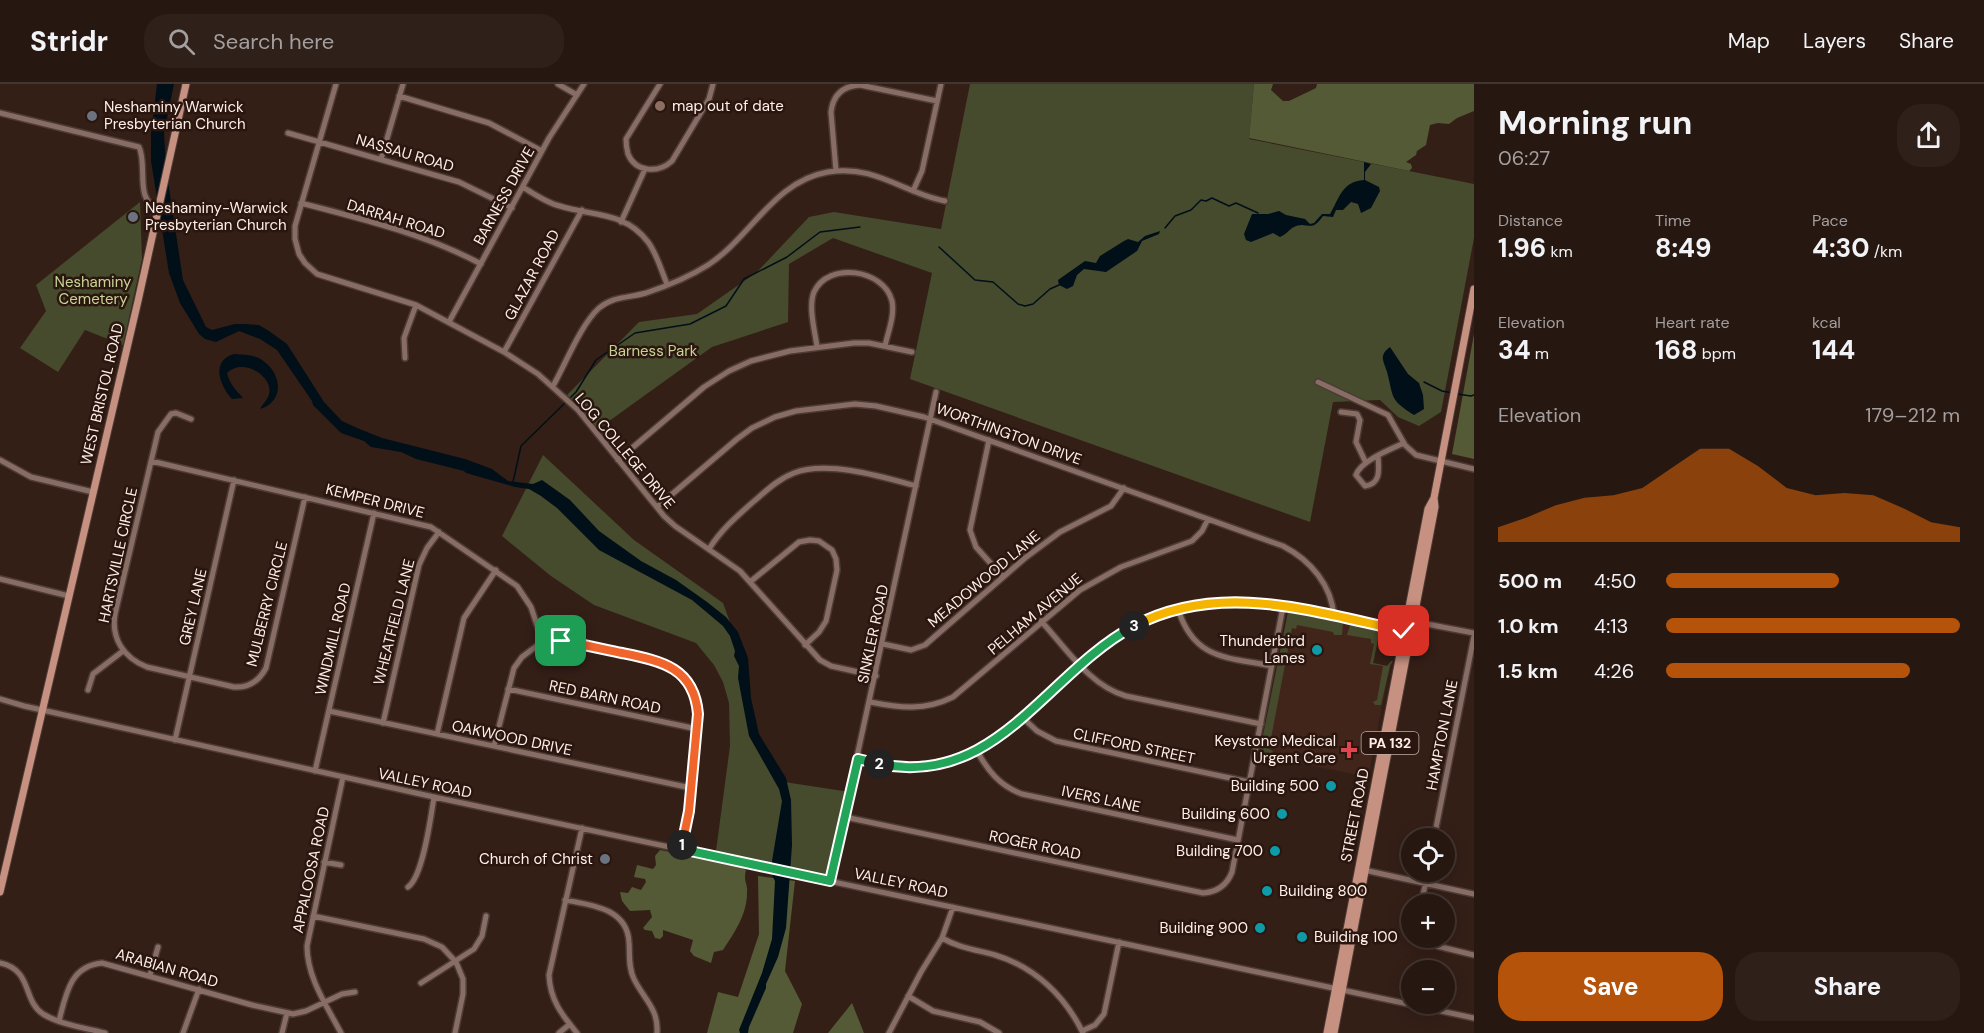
<!DOCTYPE html>
<meta charset="utf-8">
<style>
:root{--surface:#271711;--page:#2f201a;--text:#f1f3f6;--muted:#a49f9f;--line:#433631;--accent:#b45309}
body{margin:0;font-family:"DM Sans",sans-serif;background:var(--page);color:var(--text);height:100vh;display:flex;flex-direction:column;font-size:22px;white-space:nowrap}
*{box-sizing:border-box;margin:0}
p{font-size:20px;color:var(--muted)}
.icon{flex:none;width:33px;height:33px;fill:none;stroke:currentColor;stroke-width:2;stroke-linecap:round;stroke-linejoin:round}
.map{position:relative;flex:1;overflow:hidden}
.panel{display:flex;flex-direction:column;background:var(--surface);width:510px}
.panel>*{flex:none}
.tools{position:absolute;left:1401px;top:744px;display:grid;gap:12px}
.tools a{display:grid;place-items:center;width:54px;height:54px;border-radius:50%;background:var(--surface);box-shadow:0 3px 15px #0003,0 0 0 2px var(--line);font-size:30px}
.pin{position:absolute;display:grid;place-items:center;width:51px;height:51px;color:#fff;margin:-26px;border-radius:12px;box-shadow:0 3px 9px #0006}
.km{position:absolute;width:30px;height:30px;margin:-15px;border-radius:50%;background:#222;color:#fff;font-size:16px;line-height:30px;text-align:center}
.round{display:grid;place-items:center;flex:none;width:63px;height:63px;border-radius:24px;background:var(--page)}
.head{display:flex;align-items:center;justify-content:space-between;height:102px;padding:0 24px}
h1{font-size:33px;font-weight:700;line-height:45px}
.stats{display:grid;grid-template-columns:repeat(3,1fr);gap:9px;height:102px;padding:6px 24px}
.stats div{display:grid;align-content:center}
.stats b{font-size:26px;font-weight:700}
.stats small{font-size:16px;font-weight:400}
.stats p{font-size:16px}
.chart{height:168px;padding:12px 24px}
.chart p{display:flex;justify-content:space-between}
.chart svg{width:100%;height:108px;margin-top:6px;fill:var(--accent);opacity:.7}
.button{display:flex;gap:12px;margin-top:auto;padding:12px 24px}
.button a{flex:1;height:69px;border-radius:24px;background:var(--accent);color:#fff;font-size:24px;font-weight:700;line-height:69px;text-align:center}
.button a+a{background:var(--page);color:var(--text)}
ul{padding:0 24px;list-style:none;font-size:20px}
li{display:grid;grid-template-columns:96px 72px 1fr;align-items:center;height:45px}
li i{height:15px;border-radius:8px;background:var(--accent)}
header{display:flex;align-items:center;gap:36px;box-sizing:border-box;height:84px;padding:0 30px;background:var(--surface);border-bottom:2px solid var(--line)}
header strong{font-size:28px}
nav{display:flex;gap:33px;margin-inline-start:auto;font-size:21px}
.search{width:420px;height:54px;background:var(--page);display:flex;align-items:center;gap:15px;box-sizing:border-box;padding:0 21px;border-radius:24px;color:var(--muted);font-size:22px}
main{display:flex;flex:1;min-height:0}
.map>svg:first-child{display:block}
.built{fill:#41251b}
.green{fill:#454b2c}
.forest{fill:#535a35}
.water{fill:#000f18}
.lines{fill:none;stroke-linecap:round;stroke-linejoin:round}
.stream{stroke:#000f18;stroke-width:1.5}
.minor-casing{stroke:#4d3b36;stroke-width:8}
.major-casing{stroke:#4d3b36;stroke-width:9}
.minor{stroke:#876d64;stroke-width:5}
.major{stroke:#c69180;stroke-width:7}
.split-1-casing{stroke:#fff;stroke-width:12}
.split-2-casing{stroke:#fff;stroke-width:12}
.split-3-casing{stroke:#fff;stroke-width:12}
.split-4-casing{stroke:#fff;stroke-width:12}
.split-1{stroke:#f0652b;stroke-width:8}
.split-2{stroke:#22a559;stroke-width:8}
.split-3{stroke:#22a559;stroke-width:8}
.split-4{stroke:#f5b400;stroke-width:8}
.education-dot{fill:#8d6e63;stroke:#2a160e;stroke-width:2}
.worship-dot{fill:#6b7280;stroke:#2a160e;stroke-width:2}
.culture-dot{fill:#0f9aa8;stroke:#2a160e;stroke-width:2}
.health-dot{fill:#e0444e;stroke:#2a160e;stroke-width:2}
.labels{text-anchor:middle;dominant-baseline:central;stroke-width:5;stroke-linejoin:round;paint-order:stroke}
.shield{fill:#2a160e;stroke:#beaea7;stroke-width:1.5}
.shield-label{font-size:14px;font-weight:bold;fill:#feefe9}
.poi-label{font-size:15px;fill:#feefe9;stroke:#2a160e;text-anchor:end}
.street-label{font-size:15px;fill:#feefe9;stroke:#2a160e}
.park-label{font-size:15px;fill:#c7d594;stroke:#2a160e}
</style>
<header>
<strong>Stridr</strong>
<div class="search"><svg class="icon" aria-label="search" viewBox="0 0 24 24"><circle cx="10" cy="10" r="6"/><path d="M15 15l6 6"/></svg>Search here</div>
<nav><a>Map</a><a>Layers</a><a>Share</a></nav>
</header>
<main>
<div class="map">
<svg width="1474" height="949" viewBox="0 0 1474 949">
<rect width="100%" height="100%" fill="#341f17"/>
<path class="built" d="M1288 528 1380 546 1373 579 1390 582 1368 693 1259 671Z"/>
<path class="green" d="M970 0H1254L1249 55 1474 100V154L1441 328 1419 342 1398 333 1380 316 1333 318 1310 438 910 295 932 189 833 154 789 180 788 238 712 263 598 345 567 311 639 238 697 230 757 188 809 133 834 128 941 145Z
M140 118 142 175 123 261 85 246 58 288 20 264 46 227 36 201Z
M543 371 634 456 723 519 742 571 758 654 784 698 850 708 827 791 769 780 716 767 730 662 729 619 723 598 714 581 696 559 594 521 551 492 502 452Z
M1288 528 1343 539 1342 551H1334L1333 548 1297 541 1296 545 1292 544 1269 665 1273 667 1271 674 1259 671Z
M1350 541 1380 546 1373 579 1387 582 1391 577H1393L1390 582 1381 621H1375L1373 618 1377 616 1383 582 1370 580 1374 560 1371 559V555L1347 551Z"/>
<path class="forest" d="M1254 0H1273L1271 6 1283 17H1289L1316 4 1317 0H1474V27L1457 34 1449 40 1438 39 1430 41 1426 61 1417 67 1416 71 1406 78 1411 80 1412 84 1409 87 1249 54Z
M1474 250V375L1452 370Z
M660 766 736 781 746 786C743 799 748 798 747 809 747 830 735 848 723 866L714 868 711 879 694 872 690 867 693 856 663 846V852L660 855 655 854 652 847 645 846 643 844 652 833 650 826 630 827 622 817 620 808 628 809 632 803 641 806 646 798 645 795 634 793 637 781 653 785 656 781 655 772Z
M758 792 795 797 785 887 802 920 793 949H707L718 908 738 913 759 850Z
M852 919 864 949H828Z"/>
<path class="water" d="M157 0H174L164 49 166 84 183 196 206 243 212 246 235 240H244L259 241 269 247 287 260 324 318 342 337 357 344 382 354 465 375 492 385 508 397 533 400 542 396 570 416 599 447 641 477 676 496 707 518 726 533 738 548 748 574 751 614 759 650 786 694 791 716 792 761 786 844 778 873 766 900V904L749 943 748 949H740L739 946 762 889 772 855 775 797 772 791V777L782 717 779 705 749 652 738 594 739 582 734 572 735 567 730 552 723 542 692 516 599 466 557 424 541 412 529 405 515 403 466 389 464 387 416 375 401 368 371 363 364 357 341 349 313 321 312 317 277 266 260 255 239 247 216 258 205 255 199 250 180 219 169 189 151 77V50Z
M1364 78 1371 80 1365 88V96L1379 103 1380 107 1371 124 1361 129 1358 120 1351 118 1343 126H1336L1333 133 1323 132C1310 151 1308 135 1292 144 1288 147 1285 151 1280 153L1273 149 1251 158 1246 156 1244 150 1252 130H1268L1279 127 1286 131 1305 135 1310 140 1314 139 1322 130H1330C1339 115 1342 97 1364 96Z
M1160 147 1159 150 1142 157 1137 167 1106 188 1084 185 1077 191 1073 202 1067 205 1059 201 1058 196 1085 177 1096 179 1100 172 1124 157 1128 155 1138 158 1145 152Z
M1390 263 1408 290 1419 299 1423 311 1424 325 1414 331C1389 315 1394 314 1387 288 1384 277 1378 272 1390 263Z
M234 270C244 271 254 270 262 276 282 289 285 318 260 325 262 321 266 317 268 313 277 295 244 272 227 289 230 301 236 306 243 314L232 315C220 302 210 277 234 270Z"/>
<g class="lines">
<path class="stream" d="M1165 144 1175 132 1191 126 1201 116 1206 117 1212 114 1229 122 1236 119 1258 129
M939 163 975 196 993 198 1018 220 1025 222 1033 220 1050 205 1059 201
M1424 298 1442 307 1453 309
M1457 310 1471 312 1474 311
M569 315 576 308 596 276 635 249 690 240 726 222 744 195 787 173 820 148 860 143
M513 398 521 362 566 318"/>
<g class="minor-casing">
<path id="minor" d="M336 0 295 142V155L299 170 305 179 317 190 416 221 504 268 538 290 578 326 664 432 675 442 740 487 820 576 831 582 876 592
M558 0 577 11
M660 0 626 55C626 60 627 66 628 70 636 89 659 89 672 77L709 15 713 0
M399 12 489 39 542 67
M0 29 139 63C148 82 134 116 158 125
M288 49 459 98 512 124
M381 75 403 0
M836 87 831 28C833 11 843 2 860 1L937 17
M523 103C534 110 547 119 560 122 591 132 625 127 648 158 657 170 661 186 667 200
M913 107 922 87 941 0
M301 119C362 135 425 150 481 180
M621 138 645 85
M449 238 549 54 584 0
M817 263C815 247 808 223 814 208 828 177 884 185 892 217 895 231 888 248 885 262
M504 268 582 126
M405 274 404 254 416 221
M1318 298 1388 331 1405 361 1416 371 1474 385
M553 302C565 281 581 240 599 224 613 212 629 214 646 209 667 202 689 193 708 181 751 153 774 97 828 88 875 80 903 109 945 117
M1341 328 1357 330 1360 336 1356 358 1366 379
M191 335 176 329 171 330 158 348 115 530C111 555 124 574 147 583L234 603C249 604 259 597 266 584L305 413
M989 356 970 446 976 463 1003 493
M1378 372C1379 386 1381 400 1365 402L1356 391C1360 377 1391 365 1404 359
M0 376 31 393 93 408
M618 376 704 303 729 287 751 277 790 267 854 259H869L912 268
M151 377 431 443 517 502 531 523 543 559
M657 423 737 355 752 344 775 333 796 327 855 320 876 322 924 333 1283 462C1310 476 1332 501 1334 533
M709 465C721 446 736 433 753 418 766 407 778 395 794 389 827 376 883 393 916 402
M0 495 69 512
M750 498 799 458 810 456 819 457 832 466 836 475 837 486 826 537 819 548 805 561
M1178 525C1194 576 1227 573 1272 582
M1041 537C1066 564 1090 602 1126 612L1261 640
M1411 537 1474 549
M883 560 911 566 925 561 1025 474 1060 448 1111 422 1124 404
M508 605 697 645
M88 606 93 590 123 567
M0 615 24 622 434 713 1474 934
M870 618C900 624 925 627 953 613L1080 506 1121 483 1192 457 1202 447 1208 435
M329 627 691 704
M1022 633 1037 647 1056 657 1249 698
M383 639 419 481 427 464 439 448
M437 650 464 534 496 486
M175 656 234 396
M494 662 514 584 522 573 538 561 561 557 667 580C684 590 694 604 697 624L689 727 681 765
M977 667C988 687 1000 702 1022 710L1238 756
M858 676C875 680 893 684 911 684 1017 683 1070 558 1170 527 1246 504 1330 532 1406 547
M315 687 374 429
M845 733 1203 809C1217 808 1227 801 1232 788L1283 523
M1434 754 1474 552
M324 778 341 781
M1364 786 1474 810
M830 797 936 308
M408 803C423 793 431 732 434 713
M565 816C591 821 627 824 629 858 630 870 628 883 634 895 643 914 659 925 657 949
M1421 820 1428 788
M313 832 424 855 442 863 456 878 463 895V910L455 949
M942 854C959 864 977 866 995 871 1035 883 1065 912 1083 949
M1425 854 1437 862 1474 871
M0 879C33 886 22 916 43 930 61 941 86 944 105 949
M150 891 158 863
M421 899 474 865 482 852 486 832
M908 912 933 927 980 938 999 949
M59 937C66 910 70 882 102 879L252 921 293 930 306 927 342 910 355 908
M1082 947 1095 941 1104 930 1119 858
M183 949 199 905
M282 949 287 929
M341 949C327 922 307 894 307 862L343 693
M559 949 570 940
M577 949C562 931 550 916 549 891L582 744
M889 949 921 888 942 854 953 823"/>
</g>
<g class="major-casing">
<path id="major" d="M0 808 138 217 186 0
M1327 949 1428 425 1434 414 1474 205
M1334 949 1435 423 1434 414"/>
</g>
<use href="#minor" class="minor"/>
<use href="#major" class="major"/>
</g>
<g class="lines">
<g class="split-1-casing">
<path id="split-1" d="M561 557C582 560 602 565 622 569 661 577 694 583 698 630L689 727 682 761"/>
</g>
<g class="split-2-casing">
<path id="split-2" d="M682 761 681 765 830 797 858 675 879 680"/>
</g>
<g class="split-3-casing">
<path id="split-3" d="M879 680C997 704 1045 590 1134 542"/>
</g>
<g class="split-4-casing">
<path id="split-4" d="M1134 542C1221 496 1314 528 1404 547"/>
</g>
<use href="#split-1" class="split-1"/>
<use href="#split-2" class="split-2"/>
<use href="#split-3" class="split-3"/>
<use href="#split-4" class="split-4"/>
</g>
<circle class="education-dot" cx="660" cy="22" r="6"/>
<g class="worship-dot">
<circle cx="92" cy="32" r="6"/>
<circle cx="133" cy="133" r="6"/>
<circle cx="605" cy="775" r="6"/>
</g>
<g class="culture-dot">
<circle cx="1317" cy="566" r="6"/>
<circle cx="1331" cy="702" r="6"/>
<circle cx="1282" cy="730" r="6"/>
<circle cx="1275" cy="767" r="6"/>
<circle cx="1267" cy="807" r="6"/>
<circle cx="1260" cy="844" r="6"/>
<circle cx="1302" cy="853" r="6"/>
</g>
<path class="health-dot" d="M1346 657h6v6h6v6h-6v6h-6v-6h-6v-6h6z"/>
<g class="labels">
<rect class="shield" x="1361.5" y="648" width="57" height="22" rx="4.5"/>
<g class="shield-label">
<text x="1390" y="659">PA 132</text>
</g>
<g class="poi-label">
<text x="672" y="22" text-anchor="start">map out of date</text>
<text x="104" y="23" text-anchor="start">Neshaminy Warwick<tspan x="104" dy="17">Presbyterian Church</tspan></text>
<text x="145" y="124" text-anchor="start">Neshaminy-Warwick<tspan x="145" dy="17">Presbyterian Church</tspan></text>
<text x="1305" y="557">Thunderbird<tspan x="1305" dy="17">Lanes</tspan></text>
<text x="1336" y="657">Keystone Medical<tspan x="1336" dy="17">Urgent Care</tspan></text>
<text x="1319" y="702">Building 500</text>
<text x="1270" y="730">Building 600</text>
<text x="1263" y="767">Building 700</text>
<text x="593" y="775">Church of Christ</text>
<text x="1279" y="807" text-anchor="start">Building 800</text>
<text x="1248" y="844">Building 900</text>
<text x="1314" y="853" text-anchor="start">Building 100</text>
</g>
<g class="street-label">
<text transform="translate(405 69) rotate(16)">NASSAU ROAD</text>
<text transform="translate(504 112) rotate(-61)">BARNESS DRIVE</text>
<text transform="translate(396 135) rotate(17)">DARRAH ROAD</text>
<text transform="translate(532 191) rotate(-62)">GLAZAR ROAD</text>
<text transform="translate(102 310) rotate(-77)">WEST BRISTOL ROAD</text>
<text transform="translate(1009 350) rotate(20)">WORTHINGTON DRIVE</text>
<text transform="translate(625 367) rotate(50)">LOG COLLEGE DRIVE</text>
<text transform="translate(375 417) rotate(14)">KEMPER DRIVE</text>
<text transform="translate(118 471) rotate(-78)">HARTSVILLE CIRCLE</text>
<text transform="translate(984 495) rotate(-40)">MEADOWOOD LANE</text>
<text transform="translate(267 520) rotate(-76)">MULBERRY CIRCLE</text>
<text transform="translate(193 523) rotate(-77)">GREY LANE</text>
<text transform="translate(1035 530) rotate(-40)">PELHAM AVENUE</text>
<text transform="translate(394 538) rotate(-76)">WHEATFIELD LANE</text>
<text transform="translate(873 550) rotate(-78)">SINKLER ROAD</text>
<text transform="translate(333 555) rotate(-77)">WINDMILL ROAD</text>
<text transform="translate(605 613) rotate(12)">RED BARN ROAD</text>
<text transform="translate(1442 651) rotate(-79)">HAMPTON LANE</text>
<text transform="translate(512 654) rotate(12)">OAKWOOD DRIVE</text>
<text transform="translate(1134 662) rotate(12)">CLIFFORD STREET</text>
<text transform="translate(425 699) rotate(12)">VALLEY ROAD</text>
<text transform="translate(1101 715) rotate(12)">IVERS LANE</text>
<text transform="translate(1355 731) rotate(-79)">STREET ROAD</text>
<text transform="translate(1035 761) rotate(12)">ROGER ROAD</text>
<text transform="translate(311 786) rotate(-78)">APPALOOSA ROAD</text>
<text transform="translate(901 799) rotate(12)">VALLEY ROAD</text>
<text transform="translate(167 884) rotate(16)">ARABIAN ROAD</text>
</g>
<g class="park-label">
<text x="93" y="198">Neshaminy<tspan x="93" dy="17">Cemetery</tspan></text>
<text x="653" y="267">Barness Park</text>
</g>
</g>
</svg>
<div class="tools">
<a><svg class="icon" aria-label="locate" viewBox="0 0 24 24"><circle cx="12" cy="12" r="6"/><path d="M12 2v4M12 18v4M2 12h4M18 12h4"/></svg></a>
<a>+</a>
<a>−</a>
</div>
<div class="pin" style="left:561px;top:557px;background:#1e9e55"><svg class="icon" aria-label="arrive" viewBox="0 0 24 24"><path d="M6 21V4h12l-3 4 3 4H6"/></svg></div>
<div class="pin" style="left:1404px;top:547px;background:#d93025"><svg class="icon" aria-label="check" viewBox="0 0 24 24"><path d="M5 12l5 5 9-10"/></svg></div>
<b class="km" style="left:682px;top:761px">1</b>
<b class="km" style="left:879px;top:680px">2</b>
<b class="km" style="left:1134px;top:542px">3</b>
</div>
<section class="panel">
<div class="head"><div><h1>Morning run</h1><p>06:27</p></div><a class="round"><svg class="icon" aria-label="share" viewBox="0 0 24 24"><path d="M12 15V3M7 8l5-5 5 5M5 13v7h14v-7"/></svg></a></div>
<div class="stats">
<div><p>Distance</p><b>1.96<small> km</small></b></div>
<div><p>Time</p><b>8:49</b></div>
<div><p>Pace</p><b>4:30<small> /km</small></b></div>
</div>
<div class="stats">
<div><p>Elevation</p><b>34<small> m</small></b></div>
<div><p>Heart rate</p><b>168<small> bpm</small></b></div>
<div><p>kcal</p><b>144</b></div>
</div>
<div class="chart"><p><span>Elevation</span>179–212 m</p>
<svg viewBox="0 0 160 44" preserveAspectRatio="none"><path d="M0 44V38L10 34L20 29L30 26L40 25L50 22L60 14L70 6L80 6L90 13L100 22L110 25L120 24L130 25L140 30L150 36L160 38V44z"/></svg>
</div>
<ul>
<li><b>500 m</b>4:50<i style="width:59%"></i></li>
<li><b>1.0 km</b>4:13<i style="width:100%"></i></li>
<li><b>1.5 km</b>4:26<i style="width:83%"></i></li>
</ul>
<div class="button"><a>Save</a><a>Share</a></div>
</section>
</main>
